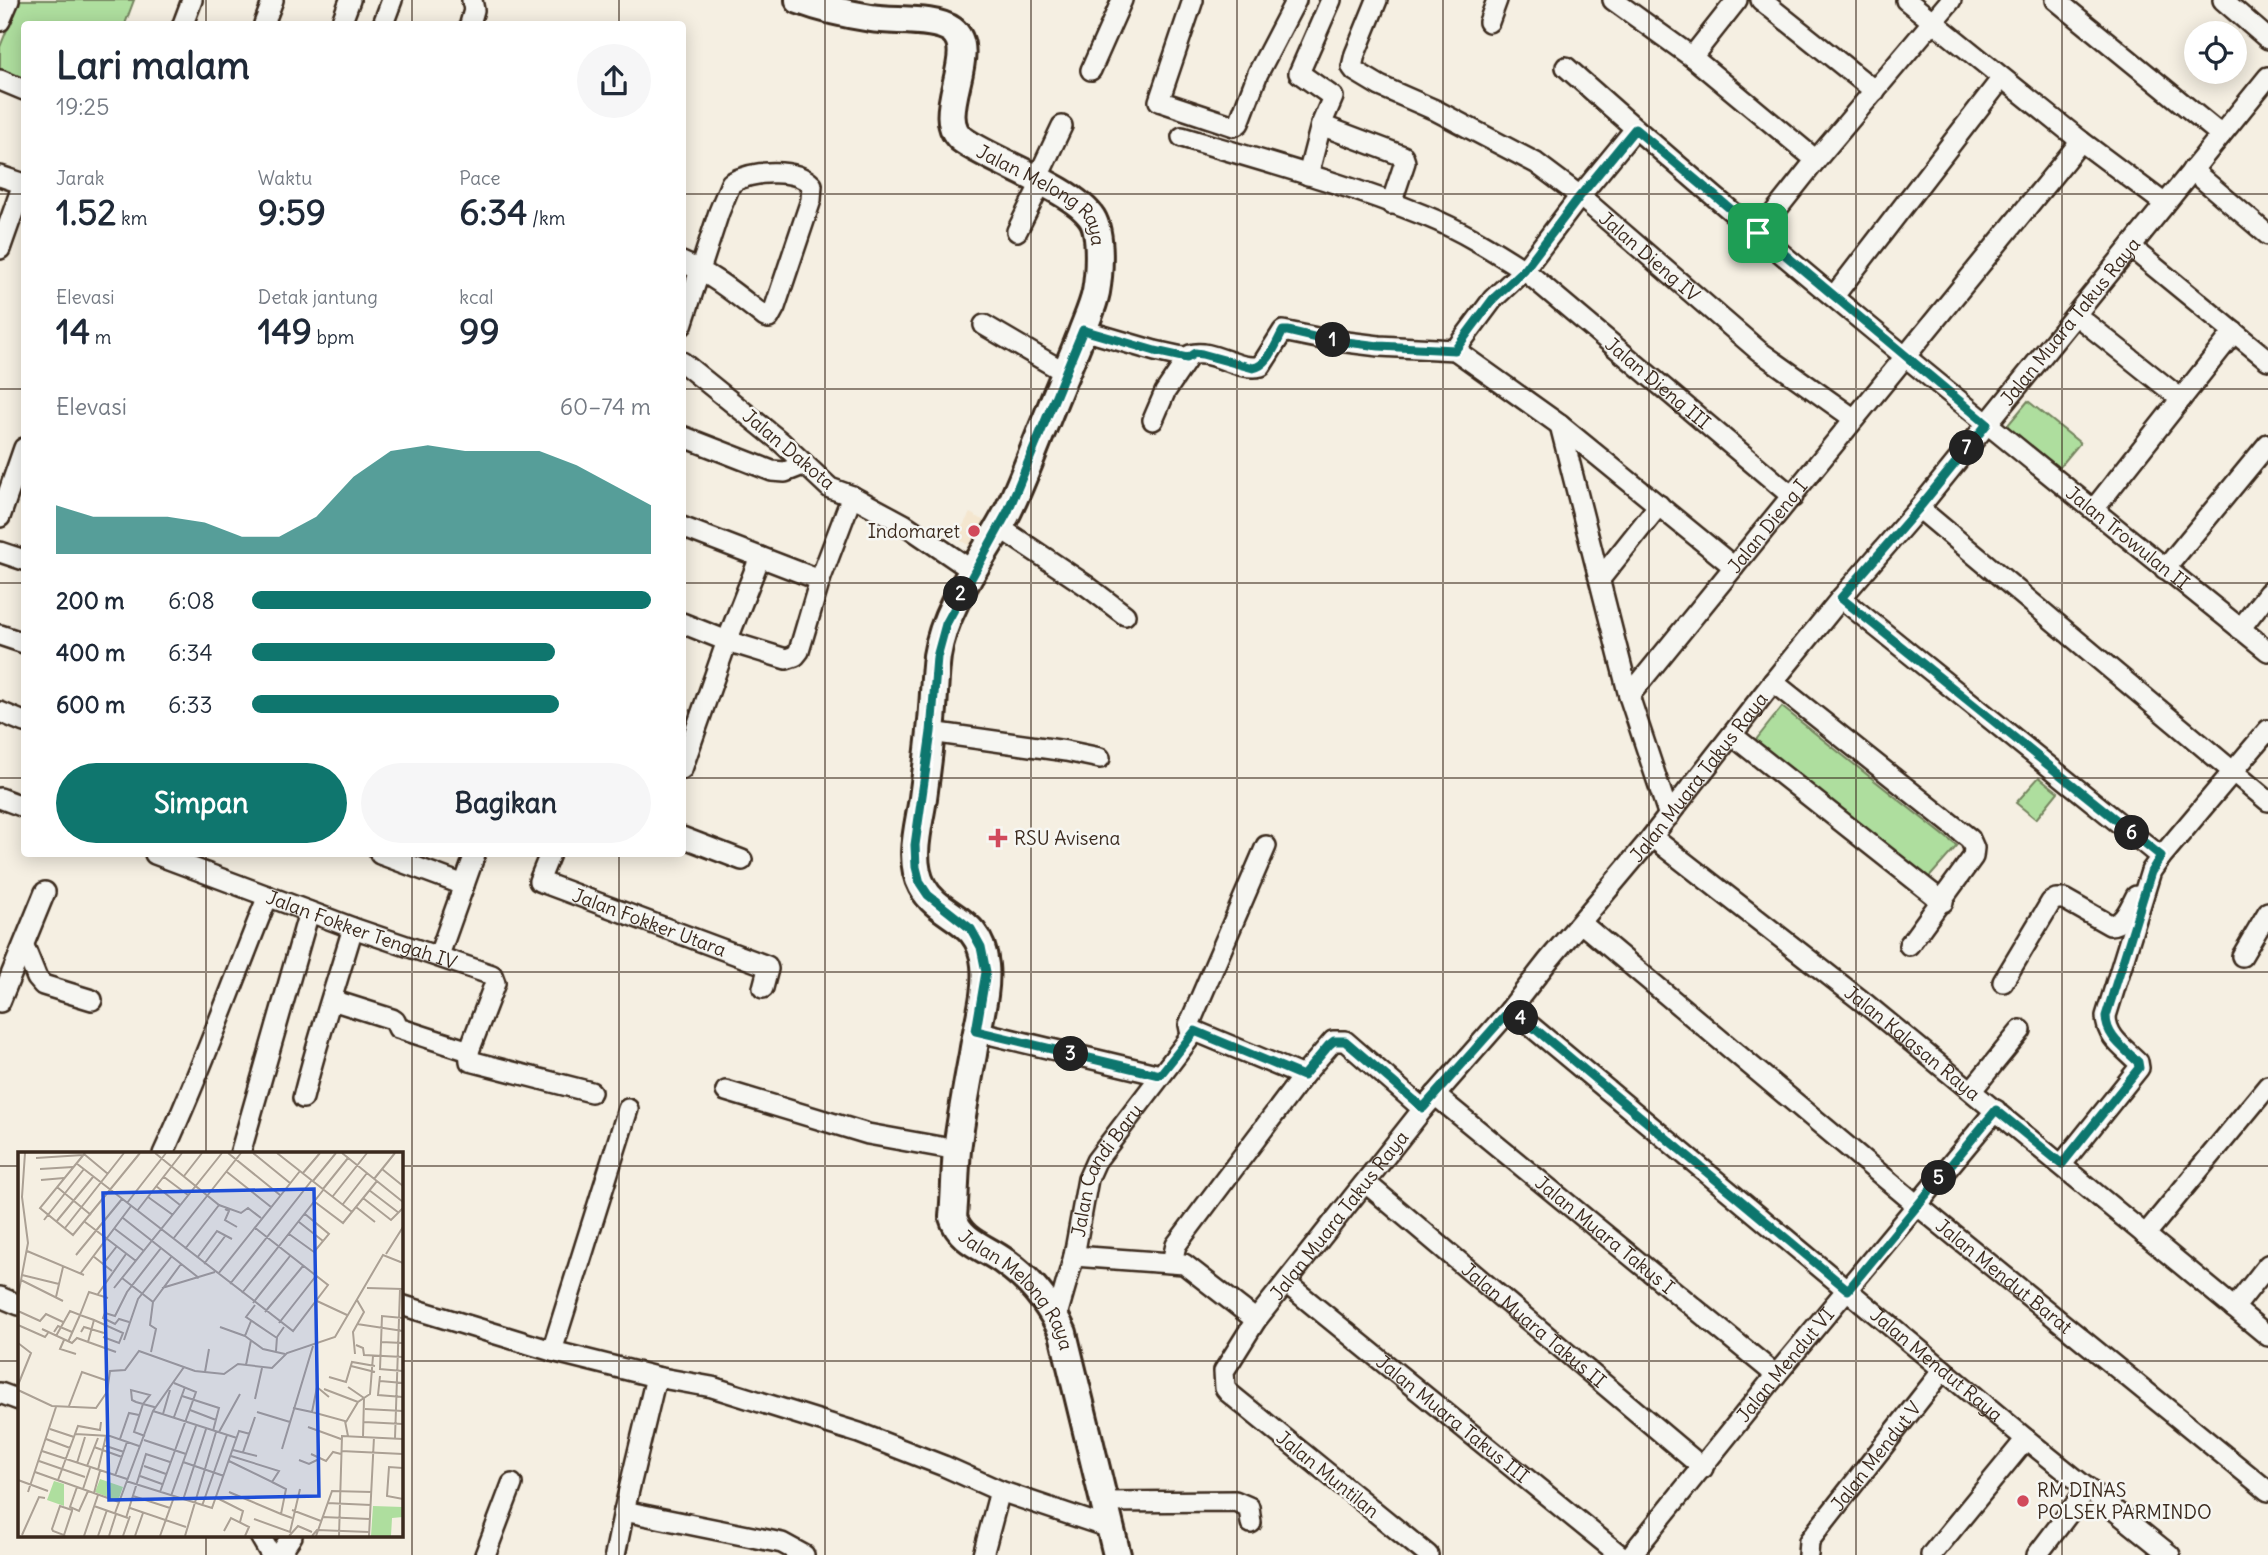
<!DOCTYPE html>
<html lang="id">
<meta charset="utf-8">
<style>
:root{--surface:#fff;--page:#f6f6f7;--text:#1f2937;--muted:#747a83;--accent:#0f766e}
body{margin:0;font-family:Delius,sans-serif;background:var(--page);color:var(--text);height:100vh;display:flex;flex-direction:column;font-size:26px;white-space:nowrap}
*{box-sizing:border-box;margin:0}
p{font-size:23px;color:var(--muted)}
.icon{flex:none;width:38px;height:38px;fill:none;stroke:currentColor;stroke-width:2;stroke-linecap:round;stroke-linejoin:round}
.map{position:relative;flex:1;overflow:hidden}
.drawer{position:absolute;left:21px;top:21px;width:665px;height:836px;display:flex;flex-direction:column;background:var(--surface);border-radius:7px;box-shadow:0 4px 18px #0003}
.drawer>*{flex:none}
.fabs{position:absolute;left:2184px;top:21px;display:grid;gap:14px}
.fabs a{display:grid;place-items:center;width:63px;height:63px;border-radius:50%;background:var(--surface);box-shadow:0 4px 18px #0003;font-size:35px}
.pin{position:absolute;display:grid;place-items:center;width:60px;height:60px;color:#fff;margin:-30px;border-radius:14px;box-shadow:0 4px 10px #0006}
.km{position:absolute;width:35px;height:35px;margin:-18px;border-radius:50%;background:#222;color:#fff;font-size:19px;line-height:35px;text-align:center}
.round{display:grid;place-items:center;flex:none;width:74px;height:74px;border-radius:37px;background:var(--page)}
.head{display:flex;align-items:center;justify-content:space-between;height:119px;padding:0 35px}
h1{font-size:38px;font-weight:800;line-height:52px}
.stats{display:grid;grid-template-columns:repeat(3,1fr);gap:10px;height:119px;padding:7px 35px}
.stats div{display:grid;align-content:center}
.stats b{font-size:35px;font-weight:800}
.stats small{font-size:19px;font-weight:400}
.stats p{font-size:19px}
.chart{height:196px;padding:14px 35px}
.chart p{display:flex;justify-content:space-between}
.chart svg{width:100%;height:126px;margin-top:7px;fill:var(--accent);opacity:.7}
.action{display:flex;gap:14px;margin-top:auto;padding:14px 35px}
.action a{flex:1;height:80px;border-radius:42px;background:var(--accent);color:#fff;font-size:28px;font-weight:800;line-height:80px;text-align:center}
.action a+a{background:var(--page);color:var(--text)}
ul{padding:0 35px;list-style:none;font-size:23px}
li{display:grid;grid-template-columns:112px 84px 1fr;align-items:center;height:52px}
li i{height:18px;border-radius:9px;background:var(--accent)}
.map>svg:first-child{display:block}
.built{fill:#f4e6cf}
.green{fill:#aede9e;stroke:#74845e;stroke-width:2}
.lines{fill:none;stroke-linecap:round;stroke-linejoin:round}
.street-casing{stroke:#3b2a1e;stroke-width:24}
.secondary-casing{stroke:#3b2a1e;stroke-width:32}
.street{stroke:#f6f6f2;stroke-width:19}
.secondary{stroke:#f6f6f2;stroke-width:26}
.route-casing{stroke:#fff;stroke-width:14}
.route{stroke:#0f766e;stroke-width:9}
.grid{fill:none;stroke:#3b2a1e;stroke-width:2;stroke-opacity:0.55}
.poi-dot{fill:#d1495b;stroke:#f6f6f2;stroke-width:2.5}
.labels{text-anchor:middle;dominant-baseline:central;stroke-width:5;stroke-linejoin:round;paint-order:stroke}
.street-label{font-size:19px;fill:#3b2a1e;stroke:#f6f6f2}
.poi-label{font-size:19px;fill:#3b2a1e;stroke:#f6f6f2;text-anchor:start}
.inset-road{fill:none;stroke:#aba094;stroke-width:2}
.view{fill:#1d4ed8;fill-opacity:0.15;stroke:#1d4ed8;stroke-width:3.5}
.inset-edge{fill:none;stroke:#3b2a1e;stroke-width:3.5}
</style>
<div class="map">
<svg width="2268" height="1555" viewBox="0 0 2268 1555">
<rect width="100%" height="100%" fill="#f5efe2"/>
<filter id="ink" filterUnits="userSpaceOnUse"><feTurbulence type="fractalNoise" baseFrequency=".0143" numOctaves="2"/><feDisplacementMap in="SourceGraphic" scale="14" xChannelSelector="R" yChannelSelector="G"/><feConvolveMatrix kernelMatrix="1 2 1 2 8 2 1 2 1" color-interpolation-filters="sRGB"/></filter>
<g filter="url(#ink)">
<path class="built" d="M970 513 992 525 977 550 956 538Z"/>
<path class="green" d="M19 0H134L125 24H24V80L0 72V47Z
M2028 401 2080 443 2059 468 2007 426Z
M1782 707 1957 846 1925 882 1755 741Z
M2039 777 2058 792 2036 819 2016 803Z"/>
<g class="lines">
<g class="street-casing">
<g id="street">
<path d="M1193 0 1159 101 1234 126 1239 123 1258 73 1296 0"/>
<path id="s1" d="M1377 0 1355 54 1352 67 1355 71 1380 86 1435 110 1536 163 1580 196 1759 351 1853 418"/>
<path d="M1613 0 1692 57 1816 160"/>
<path d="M1761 0 1875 91"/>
<path d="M1906 0 2081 141 2165 204"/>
<path d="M2056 0 2221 135"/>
<path d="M2223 0 2268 39"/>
<path d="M0 21 9 0"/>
<path d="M1489 22 1497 0"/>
<path d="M183 24 192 0"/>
<path d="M264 24 273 0"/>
<path d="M341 24 350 0"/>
<path d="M383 24 392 0"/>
<path d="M470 24 474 10 472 0"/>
<path d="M1692 57 1737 0"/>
<path id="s2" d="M1566 67C1793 270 2032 460 2268 651"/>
<path d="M1091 70 1122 0"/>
<path d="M0 80 24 90"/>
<path d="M1321 125 1403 156 1405 162 1391 204"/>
<path id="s3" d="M1182 137C1263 161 1347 184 1426 216 1461 230 1493 250 1524 270L1793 497"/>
<path d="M2192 170 2268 235"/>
<path d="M1308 175 1321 125 1333 97 1299 73 1331 0"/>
<path d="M0 176 24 184"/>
<path d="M1037 179 1062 126"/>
<path d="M1017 231 1042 181"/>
<path d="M1758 233 1816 160 1951 0"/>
<path d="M2132 245 2140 255 2268 360"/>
<path d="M0 249 23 184"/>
<path d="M682 262C714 275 738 296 765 317L769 318 775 307 811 200 812 185C795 167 751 171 731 183L719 212 682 325"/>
<path d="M1834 296 2002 78"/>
<path d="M2076 315 2181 399"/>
<path d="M984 325 1066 373"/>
<path d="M1083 330 1155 351 1187 358"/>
<path d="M1455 350 1560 425 1734 567"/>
<path d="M682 362 781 442 830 488 852 496 904 524 973 571"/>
<path d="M1153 420 1165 392 1190 355C1213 348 1237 372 1261 366L1283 331 1322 339 1379 346 1455 350 1493 299 1524 270 1580 196 1635 129"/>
<path d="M1560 425 1629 696 1669 816"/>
<path d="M682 436 772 471 785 472 803 465"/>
<path d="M1919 508 2268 801"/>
<path d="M2094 509 2234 332"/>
<path d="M0 517 24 448"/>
<path d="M682 527 820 580"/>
<path d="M999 527 1087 586 1125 615"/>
<path d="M0 552 24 560"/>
<path d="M2165 569 2268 444"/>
<path d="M1600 579 1659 505"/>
<path d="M1841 598 2161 857"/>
<path d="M682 623 727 641 786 659 795 656 799 651 820 580 852 496"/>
<path d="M2240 629 2268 593"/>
<path d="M0 635 24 643"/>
<path d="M1773 682 1970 839 1974 848 1973 857 1909 945"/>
<path id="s4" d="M1629 696C1780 511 1929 326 2081 141"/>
<path d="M0 712 24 722"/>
<path d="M931 732 1066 751 1100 758"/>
<path d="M1732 735 1943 902"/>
<path d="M682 769 727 641 760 557"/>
<path d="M0 798 24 807"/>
<path d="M682 837 742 860"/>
<path id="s5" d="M1652 837 1867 1005 2268 1336"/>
<path id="s6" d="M155 854 353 928 492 975 495 983 469 1051 470 1061 591 1092"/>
<path d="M380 854 464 885"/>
<path id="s7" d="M550 854 539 881 767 966 768 969 763 988"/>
<path id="s8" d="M1581 923 1917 1205 2268 1491"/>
<path d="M24 946 37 978 43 985 92 1000"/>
<path d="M439 955 475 854"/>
<path d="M2242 956 2268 912"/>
<path d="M2003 982 2051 902 2056 899H2064L2110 925C2124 925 2130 907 2136 896"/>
<path d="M332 1000 392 1019 395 1021 398 1028 469 1051"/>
<path d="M0 1002 45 892"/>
<path id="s9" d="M1509 1011 1526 1022 2026 1439 2170 1555"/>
<path d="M976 1031 1160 1075"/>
<path d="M1195 1031 1190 1030 1189 1025 1266 846"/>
<path d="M1972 1090 2021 1030"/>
<path d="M726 1091 868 1134 957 1150"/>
<path id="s10" d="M1435 1095 1776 1375"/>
<path d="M303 1098C317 1041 336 985 353 928"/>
<path d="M163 1154C202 1070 233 982 268 896"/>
<path d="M240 1154 309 912"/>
<path d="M2062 1164 2139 1068 2138 1062C2124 1048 2106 1037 2106 1016L2151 871 2161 857 2268 730"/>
<path id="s11" d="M1366 1183 1703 1468"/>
<path d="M2145 1235 2268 1086"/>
<path d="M1074 1256 1184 1264 1256 1320"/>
<path d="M1172 1262 1176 1245 1303 1076 1333 1041H1345L1423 1109"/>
<path id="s12" d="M1286 1283 1620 1555"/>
<path d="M0 1297 19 1305"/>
<path d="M401 1305 552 1351 656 1377 712 1387 776 1407 859 1433 944 1466 1000 1491 1110 1528"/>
<path d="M2234 1308 2268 1265"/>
<path id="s13" d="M1056 1319 1074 1256 1088 1179 1096 1161 1195 1031 1303 1076"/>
<path d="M552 1351 628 1109"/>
<path d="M656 1377 624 1511 782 1543 804 1555"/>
<path d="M0 1393 19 1400"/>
<path d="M1104 1502 1235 1501 1249 1507 1251 1523"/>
<path d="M260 1536 271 1555"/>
<path d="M279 1555 292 1536"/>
<path d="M485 1555 512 1484"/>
<path d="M615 1555 624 1511"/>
<path d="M983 1555 1000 1491"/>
<path id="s14" d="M1428 1555 1229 1393 1225 1388 1224 1371 1256 1320 1423 1109 1509 1011 1548 961 1647 843 1773 682 1841 598 1919 508 2268 77"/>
<path id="s15" d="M1631 1555 1776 1375 1996 1110"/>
<path id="s16" d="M1808 1555 1809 1541 1943 1370"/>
<path d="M1931 1555 2026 1439"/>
<path d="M2037 1555 2088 1488"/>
</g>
</g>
<g class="secondary-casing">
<g id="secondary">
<path id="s17" d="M799 0C823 9 846 14 871 18 893 22 935 17 952 30 982 53 929 118 964 141 996 163 1073 189 1092 218 1102 234 1099 275 1096 292 1093 307 1086 321 1081 335 1070 363 1058 390 1047 418 1033 450 1022 484 1006 515 982 560 945 604 937 656 934 680 934 706 931 731 929 753 926 775 923 798 919 826 908 859 922 886 940 920 980 915 985 965 988 994 977 1025 973 1054 967 1086 961 1118 957 1150 955 1172 955 1195 953 1217 960 1242 987 1248 1005 1262 1031 1280 1050 1305 1063 1333L1117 1555"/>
</g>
</g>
<use href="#street" class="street"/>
<use href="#secondary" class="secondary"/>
</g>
</g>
<g class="lines" filter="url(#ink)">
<g class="route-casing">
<path id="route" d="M1635 129 1987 424 1919 508 1841 598 2161 856 2151 872 2106 1016C2106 1037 2124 1048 2138 1062L2139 1068 2062 1164 1996 1110 1848 1290 1527 1022 1509 1011 1423 1108 1345 1041H1334L1329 1045 1303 1076 1195 1031 1160 1075 976 1031 986 972 981 947 971 929 928 895 920 883 916 867 915 845 931 732 937 657 946 624 1008 511 1083 330 1155 351 1187 358 1195 353 1202 354 1253 368C1269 365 1275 345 1283 331H1288L1322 339 1379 346 1455 350 1493 299 1524 270 1580 196Z"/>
</g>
<use href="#route" class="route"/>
</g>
<path class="grid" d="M206 0V24M412 0V24M619 0V24M825 0V1555M1031 0V1555M1237 0V1555M1443 0V1555M1649 0V1555M1856 0V1555M2062 0V1555M0 194H24M682 194H2268M0 389H24M682 389H2268M0 583H24M682 583H2268M0 778H24M682 778H2268M206 854V1154M412 854V1555M619 854V1555M0 972H2268M0 1166H19M401 1166H2268M0 1361H19M401 1361H2268M206 1536V1555"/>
<g class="poi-dot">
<circle cx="974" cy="531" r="7"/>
<path d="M994.5 827.5h7v7h7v7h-7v7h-7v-7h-7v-7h7z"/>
<circle cx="2023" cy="1501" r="7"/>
</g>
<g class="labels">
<g class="street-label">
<text stroke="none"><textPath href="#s17" startOffset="374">Jalan Melong Raya</textPath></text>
<text stroke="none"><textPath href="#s1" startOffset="427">Jalan Dieng IV</textPath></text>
<text stroke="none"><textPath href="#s14" startOffset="1629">Jalan Muara Takus Raya</textPath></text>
<text stroke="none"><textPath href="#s3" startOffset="544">Jalan Dieng III</textPath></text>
<text transform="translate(789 449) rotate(40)">Jalan Dakota</text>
<text stroke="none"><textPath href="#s4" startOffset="219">Jalan Dieng I</textPath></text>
<text stroke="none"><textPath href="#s2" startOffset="733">Jalan Trowulan II</textPath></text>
<text stroke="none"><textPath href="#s14" startOffset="1041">Jalan Muara Takus Raya</textPath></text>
<text stroke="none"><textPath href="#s7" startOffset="147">Jalan Fokker Utara</textPath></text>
<text stroke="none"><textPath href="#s6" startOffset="220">Jalan Fokker Tengah IV</textPath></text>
<text stroke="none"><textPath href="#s5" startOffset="332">Jalan Kalasan Raya</textPath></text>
<text stroke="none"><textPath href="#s13" startOffset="159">Jalan Candi Baru</textPath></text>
<text stroke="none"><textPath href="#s14" startOffset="474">Jalan Muara Takus Raya</textPath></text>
<text stroke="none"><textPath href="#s10" startOffset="220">Jalan Muara Takus I</textPath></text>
<text stroke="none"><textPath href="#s8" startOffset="551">Jalan Mendut Barat</textPath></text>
<text stroke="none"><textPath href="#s17" startOffset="1591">Jalan Melong Raya</textPath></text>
<text stroke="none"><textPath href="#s11" startOffset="220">Jalan Muara Takus II</textPath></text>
<text stroke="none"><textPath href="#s9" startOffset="555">Jalan Mendut Raya</textPath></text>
<text stroke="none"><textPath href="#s15" startOffset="245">Jalan Mendut VI</textPath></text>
<text stroke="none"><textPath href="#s12" startOffset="215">Jalan Muara Takus III</textPath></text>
<text stroke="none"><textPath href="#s16" startOffset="122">Jalan Mendut V</textPath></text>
<text transform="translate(1328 1474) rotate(39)">Jalan Muntilan</text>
</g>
<g class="poi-label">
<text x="960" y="531" text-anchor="end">Indomaret</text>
<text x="1014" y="838">RSU Avisena</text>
<text x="2037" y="1490">RM DINAS<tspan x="2037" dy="22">POLSEK PARMINDO</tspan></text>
</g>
</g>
<g transform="translate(18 1152)">
<rect width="385" height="385" fill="#f5efe2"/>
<path d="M82 327 105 335 100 349 77 340ZM36 329 46 332V354L29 348ZM355 354 385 355V365L374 366 373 384H353Z" fill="#aede9e"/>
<path class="inset-road" d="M67 1 22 56 55 83 122 1M137 1 201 53 223 61 230 56 243 66M210 1 262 43M235 1 272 31M259 1 334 60M324 1 385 50M66 2 90 22M18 6 65 3M58 11 275 179 310 133 236 75M22 17 55 15M364 17 385 34M209 20 253 55M285 21 302 1M166 24 184 1M146 25 170 43M356 27 377 1M23 28 46 26M295 29 318 1M138 34 162 53M39 35 73 63M305 37 330 6M351 38 381 61M315 44 349 1M130 45 155 63M345 46 373 68 385 56M297 50 325 71 359 29M109 51 148 1M325 52 349 21M338 55 357 70M207 57 211 59 207 68 219 75M119 59 164 1M105 66 181 126M26 68 66 17M38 70 75 25M67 70 118 109M281 70 305 89M47 76 106 1M97 77 126 99M271 82 296 100 311 82 287 62M155 87 223 1M167 97 201 53M9 99 66 123M368 102 385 75M58 103 104 47M75 104 94 119M179 106 199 79 214 87M85 112 99 94M186 112 208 83M62 122 113 54M200 122 282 19M4 123 41 132M104 126 135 150 132 173 138 177 133 200M3 128 45 149M212 132 294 28M96 136 204 1M144 136 197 120M349 136 385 137M224 141 306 37M80 142 108 102M0 144 10 91 4 45 7 1M38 145 45 115M299 149 329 163M135 150 163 112M235 151 272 104M237 153 228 165 259 186M0 159 22 169 28 162 45 170M247 160 285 114M76 168 105 181 101 191 85 185M233 169 227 184 245 197 267 202M111 170 101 167 97 172 85 166 87 161 97 164 109 140 143 96M261 171 298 124M339 172 385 179M0 173 27 185 30 181M202 175 227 184M24 177 54 191 59 186 98 200M36 180 40 174 54 180M63 180 66 175 86 181M38 184 52 159 62 163 71 140 90 146M46 188 42 197 58 202M106 188 120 147 154 104M50 190 62 163 76 168 70 190M363 190 385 191M0 191 13 201 0 233M338 193 345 196 346 203 385 205M258 199 259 185 266 175M337 202 335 180 346 160 339 148M228 213 233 188M333 214 357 220M361 217 385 219M362 217 364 164 385 166M187 220 191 197M362 224 360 243 385 245M311 225 328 230 334 210 357 214M362 229 385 231M330 235 346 246 345 285M306 237 340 250M0 238 34 254 78 256 89 240 92 219 107 218 121 199 177 219 206 222 220 212 254 216 269 201 317 185 365 103 385 111M164 244 201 256 195 279M237 247 244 216M51 254 64 220 90 229M275 256 294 260 299 235 311 245M347 257 385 259M172 258 198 268M135 259 219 286M239 260 272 270M294 260 327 269 330 284M145 262 152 238M156 265 167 235M328 270 340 250 352 242 355 204M346 270 385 272M290 275 323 287M32 277 56 285M201 280 222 242M57 282 92 284 121 294M127 284 116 280 125 252 132 243 113 238 114 248 118 250 125 252 136 255 137 256M377 286 382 137M28 287 52 296M102 287 111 261 121 263M126 288 168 302M85 293 106 300M76 295 104 305M264 297 295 194M215 298 239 304M24 299 109 327M323 299 385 302M225 300 237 265M293 302 308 309 315 300 323 302M281 308 291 312 301 307M21 309 67 325M211 309 254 330 261 319 213 304M165 310 206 324M59 311 67 285M69 314 80 286M126 314 148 322M385 316 371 315 369 344 385 347M80 318 88 284M17 320 101 350M97 324 109 290M122 324 144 332M0 328 30 339M40 328 60 274 82 278 83 270M108 329 194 356 221 279 232 282M254 330 268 337 263 362 274 366M59 335 52 355 61 359 70 339M65 337 72 316M10 340 38 255M142 340 178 240 156 231M211 340 263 362M76 341 82 319M115 344 152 356M153 344 178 274M199 346 225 359 222 370M165 348 188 277M309 351 353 353M76 354 110 366M184 354 209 283M112 356 168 375M274 358 303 369M97 361 135 259 166 215M304 365 352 367M108 366 128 302 152 310M236 367 272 380 282 337M206 379 213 366 231 375 227 384M4 383 21 345 27 346M45 384 46 383 54 359V358L42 354 34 377 35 379 46 383 47 384M66 384 80 343M80 384 89 358M91 384 98 362M105 384 112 364M117 384 125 361M142 384 156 345M167 384 198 280M271 384 280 374 294 380M294 384 299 378 351 380M298 384 314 339 354 340M321 384 324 284 385 287M351 384 356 285"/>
<path class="view" d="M296 37 301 344 91 348 85 41Z"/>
<rect width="385" height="385" class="inset-edge"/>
</g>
</svg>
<div class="fabs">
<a><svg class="icon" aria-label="locate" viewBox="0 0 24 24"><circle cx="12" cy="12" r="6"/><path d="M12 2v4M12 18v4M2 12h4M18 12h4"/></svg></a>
</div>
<div class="pin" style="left:1758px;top:233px;background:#1e9e55"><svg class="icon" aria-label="arrive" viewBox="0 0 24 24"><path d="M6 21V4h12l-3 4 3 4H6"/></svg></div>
<b class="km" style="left:1333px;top:340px">1</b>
<b class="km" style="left:961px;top:594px">2</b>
<b class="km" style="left:1071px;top:1054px">3</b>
<b class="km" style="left:1521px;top:1018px">4</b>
<b class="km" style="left:1939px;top:1178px">5</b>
<b class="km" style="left:2132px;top:833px">6</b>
<b class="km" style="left:1967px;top:448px">7</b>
<section class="drawer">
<div class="head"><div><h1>Lari malam</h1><p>19:25</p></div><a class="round"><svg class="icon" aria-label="share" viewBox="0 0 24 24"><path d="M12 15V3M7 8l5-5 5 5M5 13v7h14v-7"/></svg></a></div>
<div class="stats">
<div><p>Jarak</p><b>1.52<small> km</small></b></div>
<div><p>Waktu</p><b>9:59</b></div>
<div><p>Pace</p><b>6:34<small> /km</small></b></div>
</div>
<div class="stats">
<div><p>Elevasi</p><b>14<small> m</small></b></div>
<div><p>Detak jantung</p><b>149<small> bpm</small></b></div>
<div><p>kcal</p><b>99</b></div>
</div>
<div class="chart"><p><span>Elevasi</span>60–74 m</p>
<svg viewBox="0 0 160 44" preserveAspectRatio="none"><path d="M0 44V27L10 31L20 31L30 31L40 33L50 38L60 38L70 31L80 17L90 8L100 6L110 8L120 8L130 8L140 13L150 20L160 27V44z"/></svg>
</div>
<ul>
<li><b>200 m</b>6:08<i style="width:100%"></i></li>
<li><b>400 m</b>6:34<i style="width:76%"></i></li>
<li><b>600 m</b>6:33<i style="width:77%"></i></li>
</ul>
<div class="action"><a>Simpan</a><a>Bagikan</a></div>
</section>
</div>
